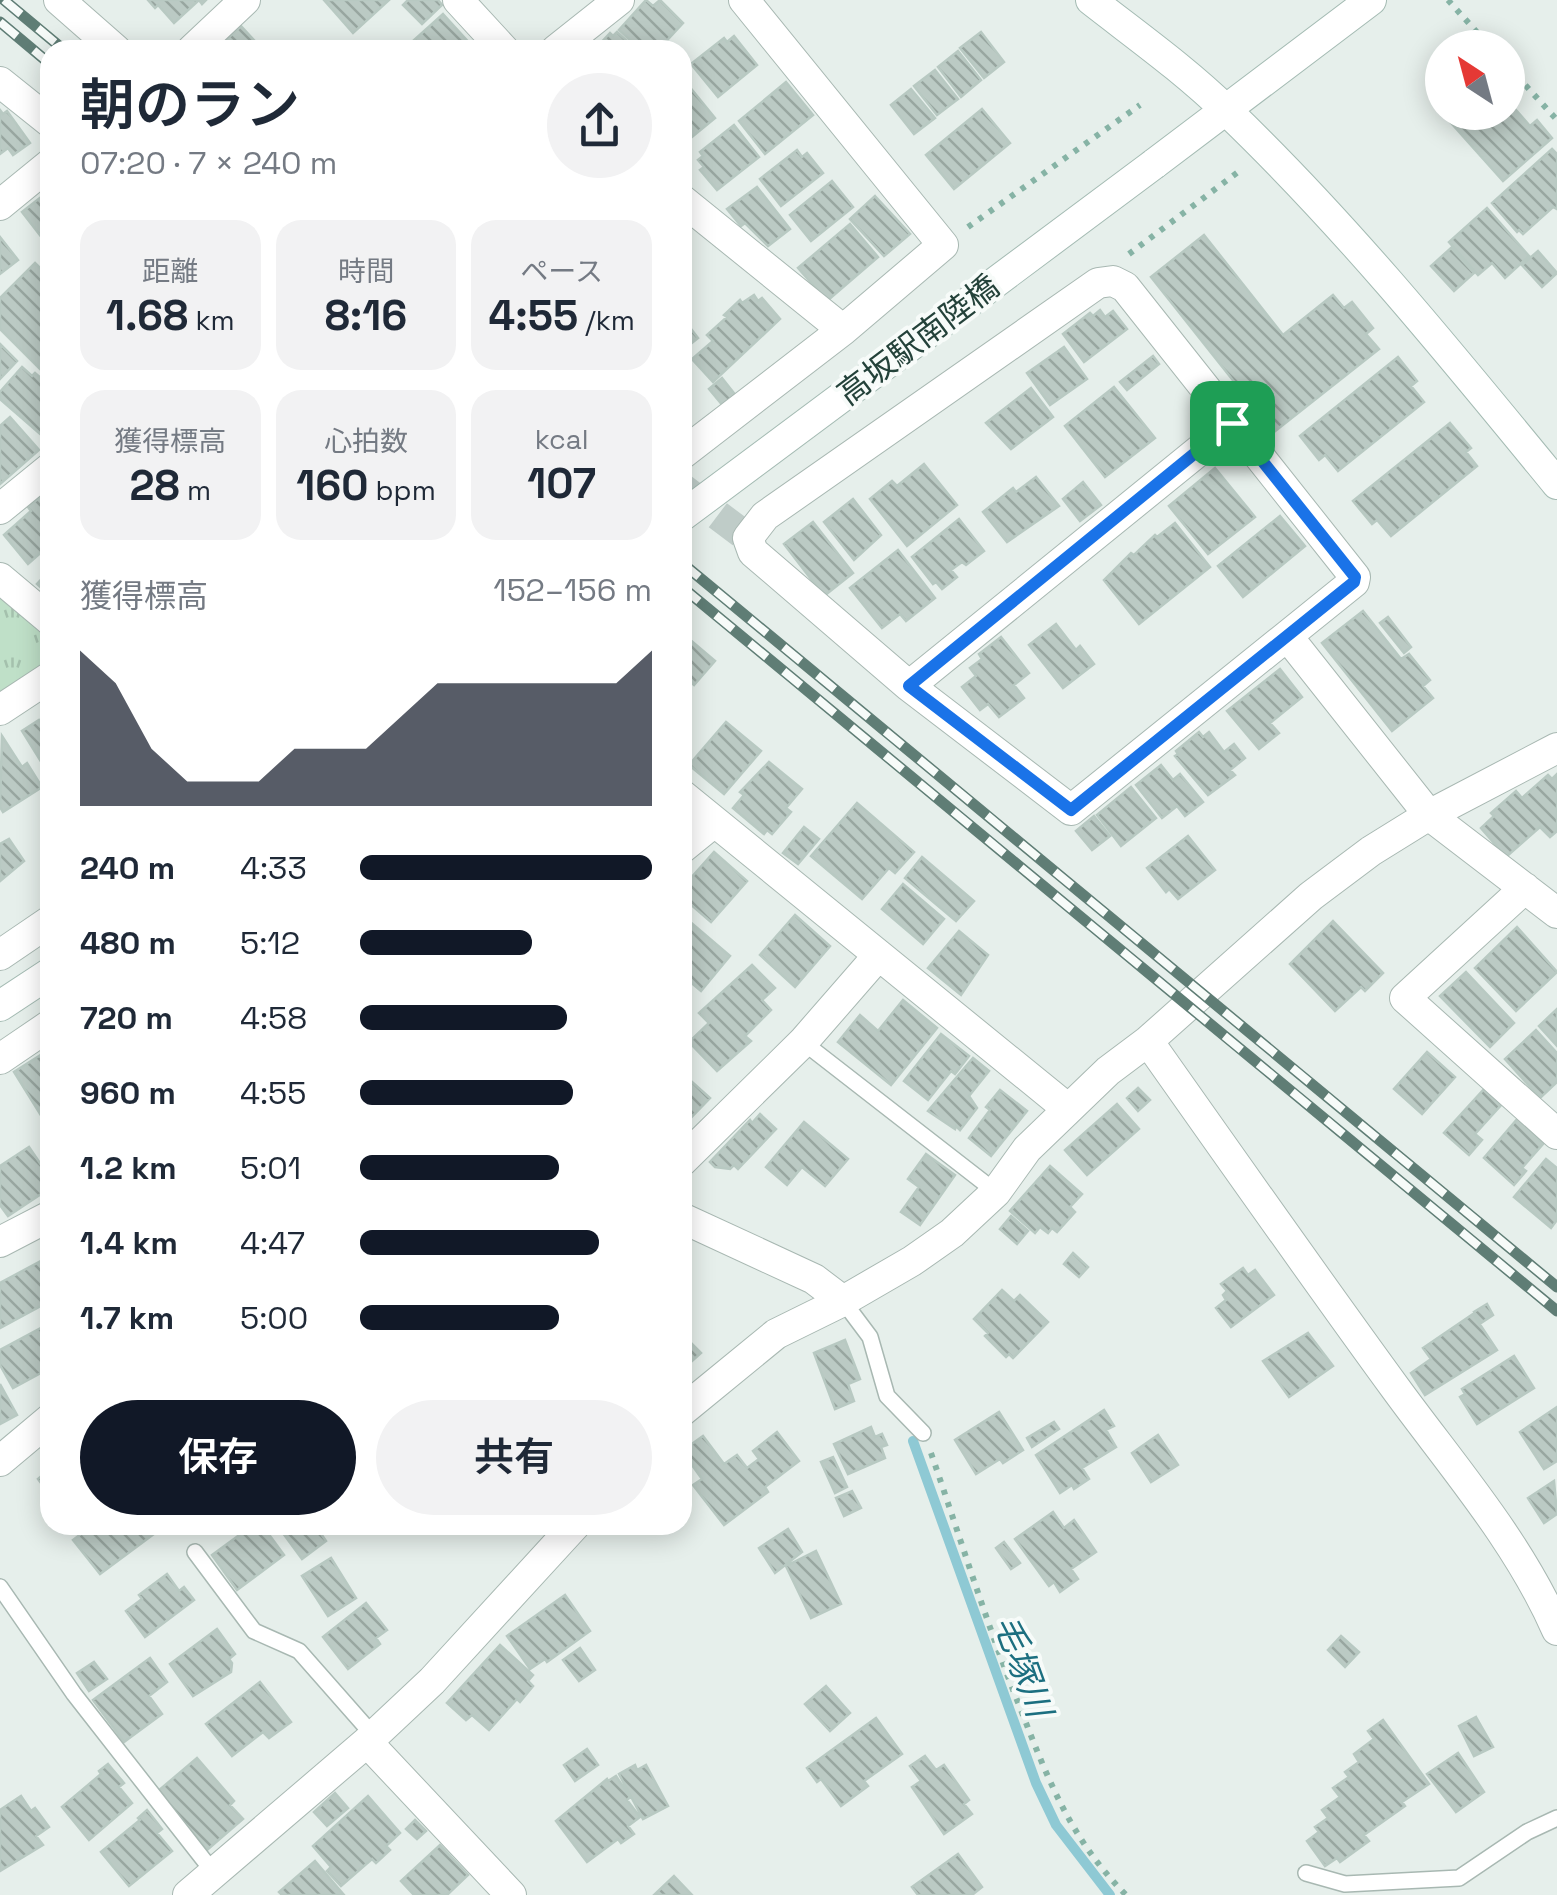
<!DOCTYPE html>
<html lang="ja">
<meta charset="utf-8">
<style>
:root{--surface:#fff;--page:#f2f2f3;--text:#1f2937;--muted:#747a83;--accent:#111827}
body{margin:0;font-family:"Space Grotesk","Noto Sans JP",sans-serif;background:var(--page);color:var(--text);height:100vh;display:flex;flex-direction:column;font-size:38px;white-space:nowrap}
*{box-sizing:border-box;margin:0}
p{font-size:32px;color:var(--muted)}
.icon{flex:none;width:55px;height:55px;fill:none;stroke:currentColor;stroke-width:2;stroke-linecap:round;stroke-linejoin:round}
.map{position:relative;flex:1;overflow:hidden}
.sheet{position:absolute;left:40px;top:40px;width:652px;height:1495px;display:flex;flex-direction:column;background:var(--surface);border-radius:30px;box-shadow:0 5px 25px #0003}
.sheet>*{flex:none}
.needle{width:65px;rotate:324deg}
.controls{position:absolute;left:1425px;top:30px;display:grid;gap:20px}
.controls a{display:grid;place-items:center;width:100px;height:100px;border-radius:50%;background:var(--surface);box-shadow:0 5px 25px #0003;font-size:50px}
.pin{position:absolute;display:grid;place-items:center;width:85px;height:85px;color:#fff;margin:-42px;border-radius:20px;box-shadow:0 5px 15px #0006}
.round{display:grid;place-items:center;flex:none;width:105px;height:105px;border-radius:52px;background:var(--page)}
.headline{display:flex;align-items:center;justify-content:space-between;height:170px;padding:0 40px}
h1{font-size:55px;font-weight:600;line-height:75px}
.stats{display:grid;grid-template-columns:repeat(3,1fr);gap:15px;height:170px;padding:10px 40px}
.stats div{display:grid;align-content:center;border-radius:25px;background:var(--page);text-align:center}
.stats b{font-size:42px;font-weight:600}
.stats small{font-size:28px;font-weight:400}
.stats p{font-size:28px}
.chart{height:280px;padding:20px 40px}
.chart p{display:flex;justify-content:space-between}
.chart svg{width:100%;height:180px;margin-top:10px;fill:var(--accent);opacity:.7}
.primary-button{display:flex;gap:20px;margin-top:auto;padding:20px 40px}
.primary-button a{flex:1;height:115px;border-radius:60px;background:var(--accent);color:#fff;font-size:40px;font-weight:600;line-height:115px;text-align:center}
.primary-button a+a{background:var(--page);color:var(--text)}
ul{padding:0 40px;list-style:none;font-size:32px}
li{display:grid;grid-template-columns:160px 120px 1fr;align-items:center;height:75px}
li i{height:25px;border-radius:12px;background:var(--accent)}
.map>svg:first-child{display:block}
.park{fill:url(#park-tufts)}
.lines{fill:none;stroke-linecap:round;stroke-linejoin:round}
.stream{stroke:#8ec9d4;stroke-width:10}
.building{fill:url(#building-back-hatch);stroke:#b8c9c2;stroke-width:2.5}
.street-tunnel{stroke:#bfccc8;stroke-width:30;stroke-dasharray:30 15;stroke-linecap:butt}
.lane-casing{stroke:#a8b8b2;stroke-width:18}
.street-casing{stroke:#a8b8b2;stroke-width:32}
.secondary-casing{stroke:#a4bbb3;stroke-width:32}
.path{stroke:#86b3a5;stroke-width:6;stroke-dasharray:5 8;stroke-linecap:butt}
.lane{stroke:#fff;stroke-width:15}
.street{stroke:#fff;stroke-width:30}
.secondary{stroke:#fff;stroke-width:30}
.rail-casing{stroke:#5f7d75;stroke-width:11}
.rail{stroke:#f7fbf9;stroke-width:8;stroke-dasharray:22;stroke-linecap:butt}
.secondary-bridge-casing{stroke:#a4bbb3;stroke-width:32;stroke-linecap:butt}
.secondary-bridge{stroke:#fff;stroke-width:30}
.route-casing{stroke:#fff;stroke-width:20}
.route{stroke:#1a73e8;stroke-width:12}
.labels{text-anchor:middle;dominant-baseline:central;stroke-width:8;stroke-linejoin:round;paint-order:stroke}
.street-label{font-size:32px;fill:#24423a;stroke:#f7fbf9}
.water-label{font-size:35px;font-style:italic;fill:#1c6f80;stroke:#f7fbf9}
</style>
<div class="map">
<svg width="1557" height="1895" viewBox="0 0 1557 1895">
<defs>
<pattern id="park-tufts" width="24" height="20" patternUnits="userSpaceOnUse" patternTransform="scale(2.5)"><rect width="24" height="20" fill="#bfe0c8"/><path d="M3 7l-1-3M5 7V3M7 7l1-3M15 17l-1-3M17 17v-4M19 17l1-3" fill="none" stroke="#a4c1ad"/></pattern>
<pattern id="building-back-hatch" width="6" height="6" patternUnits="userSpaceOnUse" patternTransform="scale(2.5)"><rect width="6" height="6" fill="#bbcac4"/><path d="M-1 5l2 2M0 0l6 6M5-1l2 2" fill="none" stroke="#98a6a0"/></pattern>
</defs>
<rect width="100%" height="100%" fill="#e6efeb"/>
<path class="park" d="M0 597 50 639V666L0 697Z"/>
<g class="lines">
<path class="stream" d="M913 1441 1036 1783 1056 1825 1110 1895"/>
</g>
<path class="building" d="M148 0H206L202 4 199 0 174 23 158 5 155 8Z
M324 0H389L353 33Z
M408 0H438L442 5 422 24 403 5Z
M646 0 653 6 660 0 683 23 658 50H641L619 30Z
M443 14 473 47 470 50H403Z
M241 26 263 50H215Z
M617 32 637 50H598L597 47 610 33 613 36Z
M981 32 1004 62 984 78 960 48Z
M734 36 757 65 718 97 691 64 724 38 727 42Z
M958 51 981 80 961 97 938 67Z
M935 70 958 99 937 115 914 86Z
M684 80 715 118 682 145V81Z
M786 82 813 115 765 154 739 121Z
M911 89 935 118 914 134 891 105Z
M1442 100V112H1508V101L1530 126 1537 120 1552 138 1503 181 1436 106Z
M982 109 1010 143 954 189 926 155Z
M0 110 3 114 7 111 30 143 13 155 8 148 0 154Z
M734 125 759 157 717 190 700 170 704 167 698 160 703 156 700 152Z
M1552 149 1557 154V209L1553 207 1523 234 1519 230 1517 232 1492 203Z
M797 150 802 157 807 153 823 173 781 206 760 179Z
M832 181 853 207 811 241 790 215Z
M757 187 790 229 768 246 745 223 741 226 727 209Z
M50 190V248L22 212Z
M875 196 910 234 884 256 850 219Z
M1487 208 1529 256 1505 278 1492 263 1478 275 1449 242Z
M850 224 878 257 827 301 798 268Z
M1204 235 1283 335 1333 295 1344 308 1352 302 1373 328 1366 334 1379 349 1274 432 1151 277Z
M0 237 18 260 0 274Z
M1451 248 1474 273 1454 291 1431 266Z
M1538 251 1557 273 1542 287 1522 265Z
M35 263 50 278V379L0 329V298Z
M754 295 758 301 762 298 780 319 713 382 692 359 713 341 707 335 727 317 724 315 740 300 742 303Z
M1100 310 1105 317 1113 311 1127 329 1084 362 1063 334 1090 313 1093 316Z
M688 325 698 338 683 350 682 329Z
M0 344 17 361 0 379Z
M1064 347 1087 379 1050 405 1027 373Z
M1153 356 1159 364 1127 390 1120 382Z
M1398 357 1417 381 1411 386 1424 402 1338 471 1325 455 1319 460 1300 436Z
M22 367 32 376 35 373 50 386V435L46 439 0 399V392Z
M722 378 737 397 724 407 709 389Z
M1114 387 1155 438 1105 477 1065 426Z
M1031 388 1053 417 1011 449 986 423Z
M10 417 39 450 0 484V426Z
M1450 423 1471 448 1466 452 1477 466 1391 536 1377 520 1372 524 1353 501Z
M924 464 957 505 907 546 870 499 892 481 897 486Z
M1215 468 1255 517 1208 554 1169 506Z
M1036 477 1059 506 1007 542 983 512 1013 488 1016 492Z
M1083 482 1101 505 1080 521 1063 499Z
M50 489V553L46 548 28 564 4 535 31 511 28 507Z
M853 499 881 535 854 560 824 522Z
M1280 516 1305 546 1243 597 1218 566Z
M959 519 984 551 966 565 962 562 951 570 957 577 942 589 936 582 933 584 912 557Z
M813 522 853 573 824 596 784 544Z
M1175 523 1210 567 1139 624 1104 580 1131 553 1134 555 1155 535 1157 537Z
M898 550 935 598 906 621 900 614 882 628 850 588Z
M50 570V596L37 584Z
M1363 611 1401 659 1409 654 1430 680 1423 686 1433 698 1392 731 1322 643Z
M1388 617 1411 647 1404 653 1380 623Z
M1056 624 1076 650 1080 646 1094 664 1063 688 1029 645Z
M682 633 715 661 694 685 682 675Z
M1001 637 1029 673 1014 685 1024 698 999 717 988 704 980 710 962 687 976 676 970 668 982 659 979 654Z
M1280 669 1302 697 1270 723 1279 733 1259 749 1227 711Z
M39 720 50 734V776L22 731Z
M726 722 761 751 724 794 689 765Z
M1199 732 1203 737 1209 732 1224 752 1234 744 1245 758 1230 770 1235 775 1208 795 1175 756 1178 754 1176 751Z
M2 736 22 767 27 763 42 787 3 812 0 807Z
M769 762 802 789 786 808 791 812 772 834 767 830 764 834 733 808 744 795 740 792Z
M1161 765 1173 780 1180 774 1203 802 1185 816 1177 806 1162 818 1136 785Z
M1557 774V831L1550 837 1540 827 1506 857 1481 828 1494 816 1491 813 1516 791 1522 798 1548 775 1552 779Z
M1131 787 1156 818 1121 846 1097 815Z
M857 803 914 852 895 873 889 868 862 899 811 856Z
M1094 816 1110 836 1092 850 1076 831Z
M804 827 819 839 798 864 783 853Z
M1188 836 1215 870 1178 899 1169 889 1166 892 1147 868Z
M9 839 24 861 0 881V844Z
M714 852 747 881 711 922 682 897V888Z
M922 857 974 901 956 921 905 878Z
M903 884 944 919 923 944 882 909Z
M682 915 730 956 701 991 682 975Z
M795 915 830 946 795 987 760 955Z
M1333 921 1383 973 1365 991 1361 987 1335 1011 1290 964Z
M1517 927 1557 972 1516 1011 1475 968Z
M959 931 988 955 961 995 928 968Z
M752 965 775 988 762 1000 771 1010 745 1036 751 1041 717 1071 689 1042 709 1023 699 1013Z
M1466 972 1514 1023 1490 1047 1440 996Z
M903 1000 937 1028 891 1085 838 1042 860 1015 878 1031Z
M1557 1009V1046L1539 1026Z
M1536 1030 1557 1053V1082L1540 1098 1505 1059Z
M941 1034 969 1056 955 1074 951 1071 928 1100 904 1081Z
M50 1049V1112L42 1117 14 1072Z
M1427 1052 1455 1077 1422 1114 1394 1089Z
M973 1058 989 1071 969 1096 977 1108 960 1130 956 1126 955 1129 928 1111Z
M682 1073 710 1098 682 1127Z
M1138 1088 1150 1100 1138 1111 1127 1098Z
M1485 1088 1502 1104 1475 1134 1482 1140 1469 1155 1444 1133Z
M1000 1090 1027 1111 991 1156 969 1138 990 1110 986 1107Z
M1117 1104 1139 1129 1087 1175 1065 1150Z
M760 1114 776 1129 738 1169 734 1165 730 1169 715 1167 710 1162 750 1120 752 1123Z
M1519 1117 1543 1144 1522 1168 1526 1171 1514 1185 1484 1158Z
M804 1122 848 1159 825 1186 802 1167 787 1185 766 1167Z
M29 1147 50 1178V1188L8 1216 0 1205V1166Z
M926 1154 955 1175 920 1225 901 1212 919 1187 908 1179Z
M1546 1159 1557 1168V1220L1551 1228 1514 1197Z
M1050 1166 1082 1194 1070 1207 1075 1212 1057 1232 1052 1228 1048 1233 1040 1227 1035 1233 1010 1211Z
M1011 1216 1028 1231 1017 1244 1000 1229Z
M1073 1253 1088 1267 1079 1277 1064 1264Z
M50 1256V1301L0 1328V1283Z
M1243 1268 1248 1275 1255 1270 1274 1295 1231 1327 1216 1308 1226 1300 1223 1295 1227 1291 1221 1284Z
M1002 1290 1014 1301 1020 1295 1048 1322 1013 1358 1009 1354 1006 1357 985 1336 988 1333 974 1319Z
M1487 1304 1493 1315 1481 1323 1474 1312Z
M1473 1314 1497 1350 1425 1395 1411 1373 1431 1359 1423 1348Z
M50 1323V1368L13 1388 0 1365V1350Z
M1308 1333 1333 1366 1289 1397 1263 1361Z
M682 1334 701 1353 682 1370Z
M845 1340 860 1379 848 1384 854 1401 835 1409 814 1353Z
M1514 1356 1534 1388 1477 1424 1460 1397 1465 1394 1462 1389Z
M0 1384 17 1415 0 1424Z
M1557 1407V1461L1544 1469 1520 1432Z
M1104 1410 1114 1426 1106 1430 1116 1447 1082 1468 1089 1479 1074 1489 1072 1485 1060 1493 1036 1455Z
M999 1412 1023 1450 1003 1463 1000 1459 976 1474 955 1440Z
M1054 1422 1059 1429 1032 1447 1027 1438Z
M871 1427 875 1437 882 1434 887 1445 881 1447 885 1458 848 1474 834 1444Z
M777 1432 799 1461 765 1487 768 1492 724 1525 693 1485 702 1479 682 1451 703 1436 724 1464 737 1455 747 1468 759 1459 753 1451Z
M1158 1435 1178 1465 1151 1482 1132 1453Z
M833 1457 847 1487 835 1493 821 1462Z
M50 1469V1495L38 1479Z
M1554 1481 1557 1514 1544 1523 1528 1498Z
M852 1491 861 1508 844 1516 836 1498Z
M1053 1512 1064 1528 1074 1520 1096 1552 1071 1569 1078 1579 1060 1592 1054 1582 1049 1586 1015 1539Z
M93 1525H166L100 1574 73 1540Z
M253 1525H262L284 1555 237 1590 212 1555Z
M277 1525H315L326 1541 302 1559Z
M788 1529 802 1552 775 1573 759 1548Z
M1004 1542 1020 1563 1011 1569 996 1548Z
M816 1551 841 1604 811 1618 786 1566Z
M331 1558 356 1598 328 1616 302 1576Z
M167 1574 179 1591 184 1587 194 1600 145 1637 126 1611 142 1599 139 1595Z
M565 1595 590 1631 547 1662 545 1659 530 1669 507 1636Z
M366 1603 387 1630 376 1638 380 1644 348 1669 323 1637Z
M217 1629 235 1654 229 1659 232 1663 231 1672 193 1696 170 1664Z
M1341 1636 1359 1652 1345 1667 1328 1650Z
M500 1645 533 1675 528 1681 533 1686 520 1702 517 1699 489 1730 472 1715 466 1720 447 1703Z
M580 1648 595 1670 579 1681 563 1660Z
M150 1658 167 1682 149 1696 162 1714 124 1742 93 1700Z
M94 1662 107 1679 89 1691 77 1673Z
M260 1682 291 1722 269 1738 263 1732 232 1756 206 1724Z
M826 1686 850 1713 830 1731 805 1704Z
M1476 1717 1493 1747 1474 1756 1459 1726Z
M876 1718 902 1754 864 1781 868 1786 841 1806 821 1779 817 1782 807 1768Z
M1383 1720 1429 1784 1402 1802 1405 1806 1364 1835 1369 1841 1340 1862 1337 1858 1325 1866 1307 1841 1319 1832 1315 1827 1328 1818 1322 1810 1340 1797 1333 1788 1349 1777 1345 1772 1359 1762 1354 1754 1374 1739 1368 1731Z
M587 1749 598 1765 575 1781 564 1765Z
M1458 1753 1484 1792 1456 1812 1427 1774Z
M925 1756 936 1770 944 1765 969 1800 964 1804 972 1814 944 1834 912 1787 921 1781 910 1766Z
M197 1758 234 1801 230 1805 243 1819 207 1850 157 1792Z
M108 1764 124 1783 119 1787 132 1803 89 1840 62 1807 101 1774 99 1771Z
M635 1765 637 1770 646 1765 668 1806 643 1819 619 1774Z
M616 1776 630 1797 627 1800 640 1817 628 1826 634 1834 621 1843 618 1839 587 1862 556 1821 607 1779 608 1781Z
M335 1793 348 1808 327 1826 314 1812Z
M21 1796 31 1811 35 1808 49 1827 36 1836 43 1845 0 1871V1810Z
M368 1796 400 1833 386 1846 390 1850 376 1863 372 1859 341 1886 327 1871 331 1867 313 1846Z
M147 1810 162 1829 157 1833 172 1851 129 1886 101 1852 140 1820 138 1818Z
M415 1820 426 1831 417 1839 406 1829Z
M440 1845 468 1875 447 1895H414L401 1881Z
M958 1854 982 1887 972 1895H918L912 1887Z
M315 1861 344 1895H282L279 1892Z
M674 1876 692 1895H654Z"/>
<g class="lines">
<path class="street-tunnel" d="M682 488 748 538"/>
<g class="lane-casing">
<path id="lane" d="M803 1042 996 1192
M843 1301 870 1337 887 1396 923 1433
M195 1552 254 1631 299 1651 373 1735
M0 1587 74 1694 214 1873
M1306 1873 1345 1884 1459 1878 1527 1832 1557 1818"/>
</g>
<g class="street-casing">
<path id="street" d="M59 0 116 50
M458 0 504 50
M192 50 245 0
M556 50 619 0
M0 82 50 122
M682 200 843 330
M0 205 50 164
M1113 281 1125 287 1355 577 1354 582 1071 810 909 686 753 552 748 538 765 516 1098 283Z
M682 454 843 330 943 245 744 0
M0 509 50 468
M0 578 50 620
M1288 637 1429 815 1557 913
M909 686 1233 423
M0 710 50 677
M682 795 1068 1109
M682 848 714 822
M1525 888 1405 998 1557 1134
M0 955 50 921
M1148 1041C1230 1157 1312 1274 1396 1389 1453 1467 1518 1541 1557 1630
M0 1059 50 1025
M682 1161 803 1042 877 957
M682 1218 814 1279 843 1301
M0 1242 50 1216
M682 1411 776 1334 843 1301 912 1261 952 1233 996 1192 1027 1149 1108 1071 1148 1041 1311 896 1371 851 1429 815 1557 748
M0 1461 50 1419
M367 1742 511 1895
M188 1895 367 1742 432 1681 575 1525"/>
</g>
<g class="secondary-casing">
<path id="secondary" d="M1091 0C1137 36 1185 70 1227 111 1347 226 1452 356 1557 484
M1154 164 1371 0
M0 1006 50 973"/>
</g>
<path class="path" d="M1448 0 1491 48
M1508 66 1557 120
M968 227 1140 105
M1129 254 1238 172
M931 1453C960 1537 986 1622 1019 1705 1048 1779 1069 1837 1126 1895"/>
<use href="#lane" class="lane"/>
<use href="#street" class="street"/>
<use href="#secondary" class="secondary"/>
<g class="rail-casing">
<path id="rail" d="M4 0 64 50
M0 22 50 64
M682 563 1557 1287
M682 587 1557 1311"/>
</g>
<use href="#rail" class="rail"/>
<g class="secondary-bridge-casing">
<path id="secondary-bridge" d="M682 516 1154 164"/>
</g>
<use href="#secondary-bridge" class="secondary-bridge"/>
</g>
<g class="lines">
<g class="route-casing">
<path id="route" d="M1232 423 1355 577 1354 582 1071 810 909 686Z"/>
</g>
<use href="#route" class="route"/>
</g>
<g class="labels">
<g class="street-label">
<text transform="translate(918 340) rotate(-37)">高坂駅南陸橋</text>
</g>
<g class="water-label">
<text transform="translate(1023 1666) rotate(70)">毛塚川</text>
</g>
</g>
</svg>
<div class="controls">
<a><svg class="needle" viewBox="-14 -14 28 28"><path d="M0-13l5 13h-10z" fill="#e53935"/><path d="M0 13l5-13h-10z" fill="#747a83"/></svg></a>
</div>
<div class="pin" style="left:1232px;top:423px;background:#1e9e55"><svg class="icon" aria-label="arrive" viewBox="0 0 24 24"><path d="M6 21V4h12l-3 4 3 4H6"/></svg></div>
<section class="sheet">
<div class="headline"><div><h1>朝のラン</h1><p>07:20 · 7 × 240 m</p></div><a class="round"><svg class="icon" aria-label="share" viewBox="0 0 24 24"><path d="M12 15V3M7 8l5-5 5 5M5 13v7h14v-7"/></svg></a></div>
<div class="stats">
<div><p>距離</p><b>1.68<small> km</small></b></div>
<div><p>時間</p><b>8:16</b></div>
<div><p>ペース</p><b>4:55<small> /km</small></b></div>
</div>
<div class="stats">
<div><p>獲得標高</p><b>28<small> m</small></b></div>
<div><p>心拍数</p><b>160<small> bpm</small></b></div>
<div><p>kcal</p><b>107</b></div>
</div>
<div class="chart"><p><span>獲得標高</span>152–156 m</p>
<svg viewBox="0 0 160 44" preserveAspectRatio="none"><path d="M0 44V6L10 14L20 30L30 38L40 38L50 38L60 30L70 30L80 30L90 22L100 14L110 14L120 14L130 14L140 14L150 14L160 6V44z"/></svg>
</div>
<ul>
<li><b>240 m</b>4:33<i style="width:100%"></i></li>
<li><b>480 m</b>5:12<i style="width:59%"></i></li>
<li><b>720 m</b>4:58<i style="width:71%"></i></li>
<li><b>960 m</b>4:55<i style="width:73%"></i></li>
<li><b>1.2 km</b>5:01<i style="width:68%"></i></li>
<li><b>1.4 km</b>4:47<i style="width:82%"></i></li>
<li><b>1.7 km</b>5:00<i style="width:68%"></i></li>
</ul>
<div class="primary-button"><a>保存</a><a>共有</a></div>
</section>
</div>
